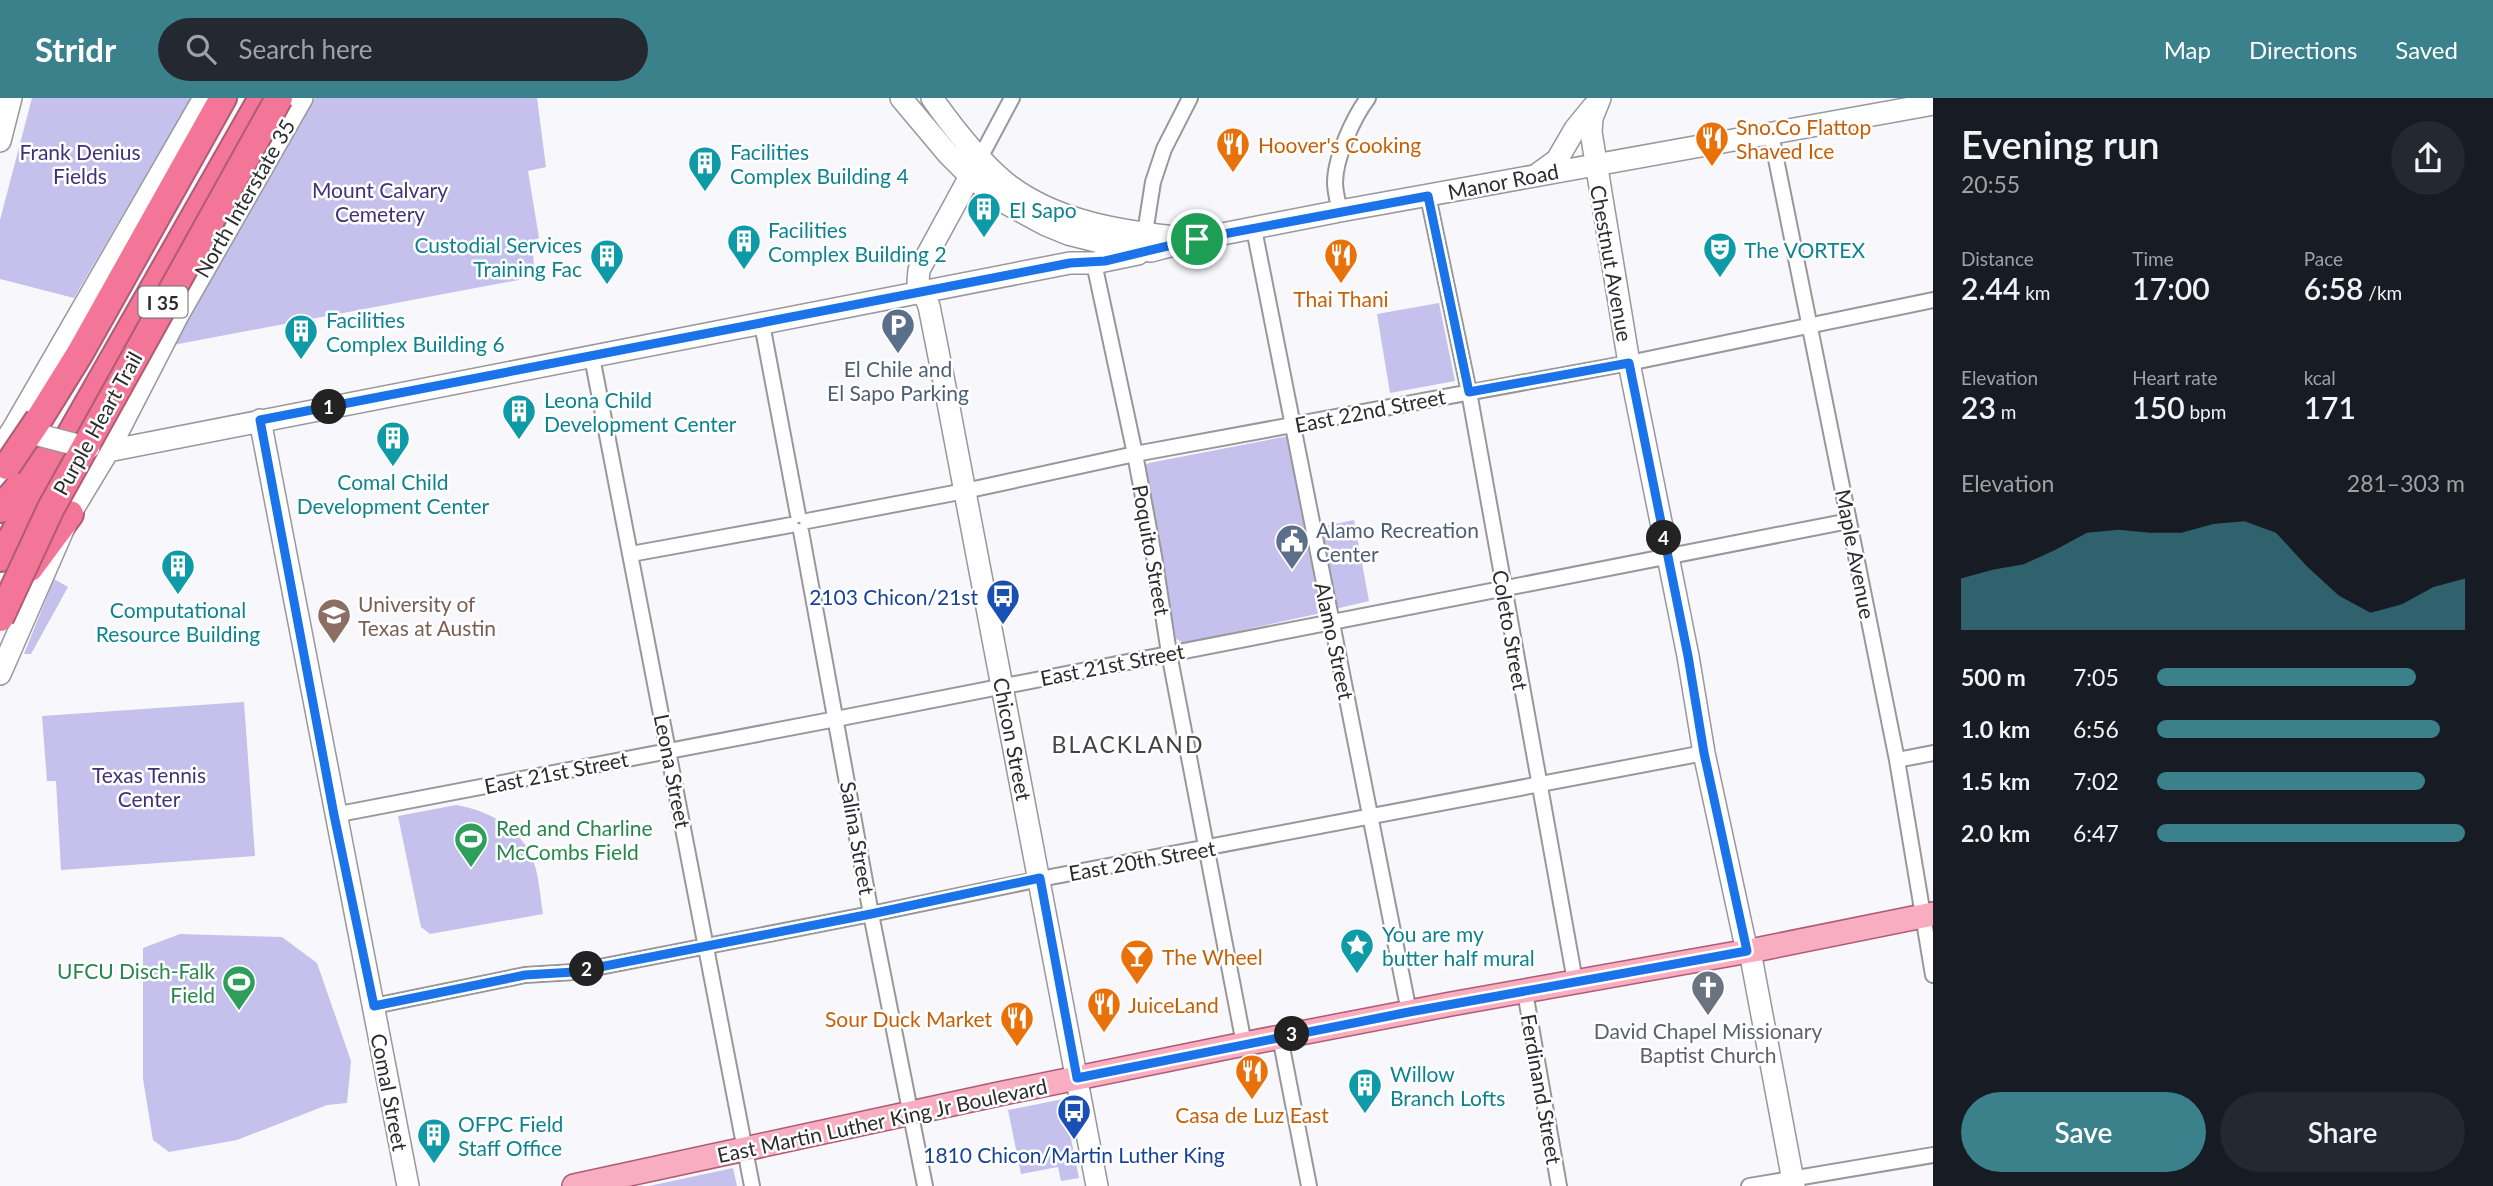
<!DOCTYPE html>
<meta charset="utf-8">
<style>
:root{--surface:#171b24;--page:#242831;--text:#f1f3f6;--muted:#9ea1a6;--accent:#3a818b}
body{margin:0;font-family:Lato,sans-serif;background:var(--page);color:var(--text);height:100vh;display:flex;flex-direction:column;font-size:26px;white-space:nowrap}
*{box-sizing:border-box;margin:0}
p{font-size:23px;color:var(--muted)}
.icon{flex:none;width:38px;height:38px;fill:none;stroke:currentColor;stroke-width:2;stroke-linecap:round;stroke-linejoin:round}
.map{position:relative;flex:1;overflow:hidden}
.details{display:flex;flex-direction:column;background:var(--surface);width:560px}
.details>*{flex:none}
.pin{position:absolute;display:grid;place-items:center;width:60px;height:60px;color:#fff;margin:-30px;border:4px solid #fff;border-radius:50%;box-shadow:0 2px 7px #0007}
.km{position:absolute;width:35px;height:35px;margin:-18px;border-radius:50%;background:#222;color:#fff;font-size:19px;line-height:35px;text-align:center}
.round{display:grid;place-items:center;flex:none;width:74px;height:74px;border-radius:37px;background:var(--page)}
.summary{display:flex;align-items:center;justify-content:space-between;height:119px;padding:0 28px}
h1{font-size:38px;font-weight:600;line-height:52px}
.figures{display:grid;grid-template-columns:repeat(3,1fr);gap:10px;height:119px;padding:7px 28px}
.figures div{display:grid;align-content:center}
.figures b{font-size:30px;font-weight:600}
.figures small{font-size:19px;font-weight:400}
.figures p{font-size:19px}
.chart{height:196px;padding:14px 28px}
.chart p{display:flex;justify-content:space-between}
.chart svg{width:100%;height:126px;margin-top:7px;fill:var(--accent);opacity:.7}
.button{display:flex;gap:14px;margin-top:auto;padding:14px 28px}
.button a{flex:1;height:80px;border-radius:42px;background:var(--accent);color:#fff;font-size:28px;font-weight:600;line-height:80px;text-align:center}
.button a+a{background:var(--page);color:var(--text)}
ul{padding:0 28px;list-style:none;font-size:23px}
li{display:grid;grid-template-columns:112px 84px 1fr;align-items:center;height:52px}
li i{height:18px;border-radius:9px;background:var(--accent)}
header{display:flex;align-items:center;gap:42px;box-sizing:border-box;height:98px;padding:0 35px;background:var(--accent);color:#fff}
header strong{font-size:33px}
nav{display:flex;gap:38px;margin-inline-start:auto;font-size:24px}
.search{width:490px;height:63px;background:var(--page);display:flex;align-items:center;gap:18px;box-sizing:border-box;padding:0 24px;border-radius:38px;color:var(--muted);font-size:26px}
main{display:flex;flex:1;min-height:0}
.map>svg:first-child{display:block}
.green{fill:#c5c0ec}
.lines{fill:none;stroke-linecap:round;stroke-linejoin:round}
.street-casing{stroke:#98979b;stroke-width:18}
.secondary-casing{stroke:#98979b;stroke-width:24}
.primary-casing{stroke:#ad5c73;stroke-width:26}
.highway-casing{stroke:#ad5c73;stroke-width:30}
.street{stroke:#fff;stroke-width:14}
.secondary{stroke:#fff;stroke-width:21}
.primary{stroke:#f8adc1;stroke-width:23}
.highway{stroke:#f37698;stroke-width:26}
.secondary-bridge-casing{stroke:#98979b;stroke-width:24;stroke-linecap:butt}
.highway-bridge-casing{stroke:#ad5c73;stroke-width:30;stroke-linecap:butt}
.secondary-bridge{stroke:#fff;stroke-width:21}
.highway-bridge{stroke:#f37698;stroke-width:26}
.route-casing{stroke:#fff;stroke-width:14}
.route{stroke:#1a73e8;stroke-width:9}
.labels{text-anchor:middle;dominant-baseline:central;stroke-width:5;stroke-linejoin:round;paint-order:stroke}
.shield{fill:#fff;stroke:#6b6b6d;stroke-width:2}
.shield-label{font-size:19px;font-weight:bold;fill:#2c2c2e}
.food-label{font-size:21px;fill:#c56008;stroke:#fff;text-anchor:start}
.park-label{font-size:21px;fill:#413278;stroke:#fff}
.culture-label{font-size:21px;fill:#0d838f;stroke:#fff;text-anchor:start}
.street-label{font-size:21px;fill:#2c2c2e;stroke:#fff}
.service-label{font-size:21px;fill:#4e5e75;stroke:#fff}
.transit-label{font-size:21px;fill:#164399;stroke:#fff;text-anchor:end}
.education-label{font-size:21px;fill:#785e54;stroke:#fff;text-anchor:start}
.leisure-label{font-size:21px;fill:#27864d;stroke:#fff;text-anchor:start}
.worship-label{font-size:21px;fill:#5b616d;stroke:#fff}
.neighbourhood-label{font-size:23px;letter-spacing:2px;fill:#434346;stroke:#fff}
</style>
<header>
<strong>Stridr</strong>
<div class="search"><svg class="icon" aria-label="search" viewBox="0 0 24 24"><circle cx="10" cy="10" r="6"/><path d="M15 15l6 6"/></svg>Search here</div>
<nav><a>Map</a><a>Directions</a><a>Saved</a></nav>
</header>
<main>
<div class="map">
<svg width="1933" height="1088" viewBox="0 0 1933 1088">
<rect width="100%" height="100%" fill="#f8f7fc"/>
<path class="green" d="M32 0H191L74 200 0 181V122Z
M315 0H537L546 69 528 73 539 140 533 143 534 179 173 247Z
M1439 205 1455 283 1390 295 1377 216Z
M1283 339H1287L1321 515 1184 545 1176 541 1144 368 1149 365Z
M1354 422 1369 503 1335 511 1320 429Z
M54 481 68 489 31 556H24Z
M244 604 255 758 61 772 56 683H47L42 618Z
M456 707C487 712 517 728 531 757 539 774 540 798 543 816L430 836 421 829 398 718Z
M180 836 282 839 317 865 351 963 347 1005 327 1007 237 1042 169 1054 153 1042 143 981V850Z
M1063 1001 1079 1080 1061 1083 1058 1069 1021 1076 1008 1012Z
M733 1070 737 1088H649Z"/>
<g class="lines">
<g class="street-casing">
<path id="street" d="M1771 36 1897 662 1933 877
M980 60 1012 0
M1428 98 1469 294 1575 883
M1340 113C1338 104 1335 94 1335 85 1335 60 1353 20 1368 0
M1254 131 1409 914
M1145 135 1153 84 1164 51 1190 0
M1094 165 1135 356 1154 458 1169 555 1244 946
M762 226 798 417
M592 259 752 1088
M807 423 965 393 1135 356 1629 265 1933 202
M801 433 871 816 925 1088
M631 456 791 427
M1897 662 1933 655
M334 717 836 621 1849 423
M1525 894 1559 1088
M374 908 525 877 574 874 871 816 1040 781 1704 655
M1280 939 1309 1088
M1749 1088 1933 1057"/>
</g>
<g class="secondary-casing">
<path id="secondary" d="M901 0 948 56 970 78 998 101 1046 127 1068 136 1120 149 1151 153 1197 141 1340 113 1933 6
M932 0C953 30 977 61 1006 85 1055 124 1124 134 1184 140
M1600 0 1592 20 1591 34 1629 265 1688 558 1704 655 1744 840 1752 864 1794 1088
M0 43 11 0
M980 60 919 172 918 183 929 208 946 294 1097 1088
M1539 75 1557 62 1575 31 1593 9
M260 322 408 1088
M0 350 13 331 204 0
M89 350 108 353 1070 165H1094L1138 156
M0 576 70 416 108 353 178 217 302 0"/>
</g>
<g class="primary-casing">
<path id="primary" d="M574 1088 994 997 1244 946 1451 906 1760 851 1933 816"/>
</g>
<g class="highway-casing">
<path id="highway" d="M39 321 80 255 223 0
M0 411 42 362
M0 460 262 0
M30 470 70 416"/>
</g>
<use href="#street" class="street"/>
<use href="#secondary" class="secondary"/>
<use href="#primary" class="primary"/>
<use href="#highway" class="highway"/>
<g class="secondary-bridge-casing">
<path id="secondary-bridge" d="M31 335 89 350"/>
</g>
<g class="highway-bridge-casing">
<path id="highway-bridge" d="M7 368 39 321
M0 520 51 410 279 0"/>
</g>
<use href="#secondary-bridge" class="secondary-bridge"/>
<use href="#highway-bridge" class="highway-bridge"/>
</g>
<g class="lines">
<g class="route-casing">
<path id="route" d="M1428 98 1469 294 1629 265 1688 558 1704 655 1747 853 1409 914 1077 980 1040 780 871 816 574 874 525 877 374 908 334 717 260 322 1070 165 1105 163 1197 141Z"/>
</g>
<use href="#route" class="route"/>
</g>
<defs>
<g id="restaurant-pin" transform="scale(1.75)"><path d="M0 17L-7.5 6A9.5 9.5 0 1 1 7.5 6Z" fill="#e8710a" stroke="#fff"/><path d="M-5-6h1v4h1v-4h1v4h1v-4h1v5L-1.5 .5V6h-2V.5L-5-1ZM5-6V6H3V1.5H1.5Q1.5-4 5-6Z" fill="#fff"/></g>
<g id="building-pin" transform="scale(1.75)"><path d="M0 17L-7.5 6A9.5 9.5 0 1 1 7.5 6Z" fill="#0f9aa8" stroke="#fff"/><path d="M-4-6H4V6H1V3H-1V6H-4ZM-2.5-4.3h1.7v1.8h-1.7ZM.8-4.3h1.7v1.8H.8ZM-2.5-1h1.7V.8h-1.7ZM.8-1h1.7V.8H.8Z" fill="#fff"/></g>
<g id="theatre-pin" transform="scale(1.75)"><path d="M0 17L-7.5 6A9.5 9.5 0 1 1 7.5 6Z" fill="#0f9aa8" stroke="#fff"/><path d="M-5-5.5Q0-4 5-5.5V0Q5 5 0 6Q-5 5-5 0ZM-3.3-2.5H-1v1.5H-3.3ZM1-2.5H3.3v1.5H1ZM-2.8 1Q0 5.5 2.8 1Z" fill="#fff"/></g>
<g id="parking-pin" transform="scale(1.75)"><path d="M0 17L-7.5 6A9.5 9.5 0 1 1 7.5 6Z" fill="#5c6f8a" stroke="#fff"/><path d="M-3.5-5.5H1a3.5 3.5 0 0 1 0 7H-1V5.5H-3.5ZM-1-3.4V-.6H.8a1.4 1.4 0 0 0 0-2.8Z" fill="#fff"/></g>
<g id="civic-pin" transform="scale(1.75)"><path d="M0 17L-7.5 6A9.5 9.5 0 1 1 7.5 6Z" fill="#5c6f8a" stroke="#fff"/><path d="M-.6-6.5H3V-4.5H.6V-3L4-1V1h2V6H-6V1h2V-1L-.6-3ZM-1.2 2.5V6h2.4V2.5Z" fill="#fff"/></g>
<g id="bus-pin" transform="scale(1.75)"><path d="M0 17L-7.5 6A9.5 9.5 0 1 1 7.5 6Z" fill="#1a4fb4" stroke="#fff"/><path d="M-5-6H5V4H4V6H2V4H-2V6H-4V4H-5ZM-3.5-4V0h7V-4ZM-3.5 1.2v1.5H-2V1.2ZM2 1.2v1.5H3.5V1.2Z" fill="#fff"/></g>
<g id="university-pin" transform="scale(1.75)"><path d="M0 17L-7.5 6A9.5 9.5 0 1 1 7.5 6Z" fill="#8d6e63" stroke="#fff"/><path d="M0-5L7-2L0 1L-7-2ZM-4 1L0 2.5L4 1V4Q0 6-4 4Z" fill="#fff"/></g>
<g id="stadium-pin" transform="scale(1.75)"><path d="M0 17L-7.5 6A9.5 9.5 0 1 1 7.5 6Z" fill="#2e9e5b" stroke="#fff"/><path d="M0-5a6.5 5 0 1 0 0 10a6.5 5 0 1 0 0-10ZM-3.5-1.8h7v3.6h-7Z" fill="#fff"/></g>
<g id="sight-pin" transform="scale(1.75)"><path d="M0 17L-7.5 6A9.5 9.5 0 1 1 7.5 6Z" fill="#0f9aa8" stroke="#fff"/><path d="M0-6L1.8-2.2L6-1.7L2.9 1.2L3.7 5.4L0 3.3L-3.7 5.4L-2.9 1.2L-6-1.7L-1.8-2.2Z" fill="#fff"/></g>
<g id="bar-pin" transform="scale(1.75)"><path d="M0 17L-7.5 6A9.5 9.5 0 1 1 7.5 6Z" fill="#e8710a" stroke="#fff"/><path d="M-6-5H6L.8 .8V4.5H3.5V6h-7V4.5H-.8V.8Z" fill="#fff"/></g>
<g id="church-pin" transform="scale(1.75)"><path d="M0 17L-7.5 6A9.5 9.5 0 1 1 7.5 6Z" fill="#6b7280" stroke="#fff"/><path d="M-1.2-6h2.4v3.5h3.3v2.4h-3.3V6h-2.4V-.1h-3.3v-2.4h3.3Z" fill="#fff"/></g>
</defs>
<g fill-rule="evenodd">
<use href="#restaurant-pin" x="1712" y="40"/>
<use href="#restaurant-pin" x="1233" y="46"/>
<use href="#building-pin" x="705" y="65"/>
<use href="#building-pin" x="984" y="111"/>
<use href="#building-pin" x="744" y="143"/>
<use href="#theatre-pin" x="1720" y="151"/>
<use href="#restaurant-pin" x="1341" y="157"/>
<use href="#building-pin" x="607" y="158"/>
<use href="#parking-pin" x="898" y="227"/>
<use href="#building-pin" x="301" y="233"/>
<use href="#building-pin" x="519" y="313"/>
<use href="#building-pin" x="393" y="340"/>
<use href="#civic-pin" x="1292" y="443"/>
<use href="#building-pin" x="178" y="468"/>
<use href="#bus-pin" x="1003" y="498"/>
<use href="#university-pin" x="334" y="517"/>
<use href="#stadium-pin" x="471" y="741"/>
<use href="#sight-pin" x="1357" y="847"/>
<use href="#bar-pin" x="1137" y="858"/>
<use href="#stadium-pin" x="239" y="884"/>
<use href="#church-pin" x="1708" y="889"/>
<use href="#restaurant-pin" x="1104" y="906"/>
<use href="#restaurant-pin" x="1017" y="920"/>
<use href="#restaurant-pin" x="1252" y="973"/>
<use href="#building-pin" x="1365" y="987"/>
<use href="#bus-pin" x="1074" y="1013"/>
<use href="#building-pin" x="434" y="1037"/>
</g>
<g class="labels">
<rect class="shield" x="138.5" y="188.5" width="49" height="31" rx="5"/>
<g class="shield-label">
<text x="163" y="204">I 35</text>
</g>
<g class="food-label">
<text x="1736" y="28">Sno.Co Flattop<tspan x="1736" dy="24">Shaved Ice</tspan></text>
<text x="1258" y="46">Hoover's Cooking</text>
<text x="1341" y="200" text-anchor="middle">Thai Thani</text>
<text x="1162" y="858">The Wheel</text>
<text x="1128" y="906">JuiceLand</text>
<text x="992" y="920" text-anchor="end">Sour Duck Market</text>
<text x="1252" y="1016" text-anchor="middle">Casa de Luz East</text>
</g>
<g class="park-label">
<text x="80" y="53">Frank Denius<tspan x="80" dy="24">Fields</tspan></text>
<text x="380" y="91">Mount Calvary<tspan x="380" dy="24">Cemetery</tspan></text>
<text x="149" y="676">Texas Tennis<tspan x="149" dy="24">Center</tspan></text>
</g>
<g class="culture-label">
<text x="730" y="53">Facilities<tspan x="730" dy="24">Complex Building 4</tspan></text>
<text x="1009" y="111">El Sapo</text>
<text x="768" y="131">Facilities<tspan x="768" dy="24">Complex Building 2</tspan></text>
<text x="582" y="146" text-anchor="end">Custodial Services<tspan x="582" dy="24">Training Fac</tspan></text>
<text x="1744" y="151">The VORTEX</text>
<text x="326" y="221">Facilities<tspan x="326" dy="24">Complex Building 6</tspan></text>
<text x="544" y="301">Leona Child<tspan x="544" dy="24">Development Center</tspan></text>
<text x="393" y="383" text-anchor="middle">Comal Child<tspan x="393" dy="24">Development Center</tspan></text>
<text x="178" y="511" text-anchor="middle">Computational<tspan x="178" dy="24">Resource Building</tspan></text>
<text x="1382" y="835">You are my<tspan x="1382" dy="24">butter half mural</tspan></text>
<text x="1390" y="975">Willow<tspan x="1390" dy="24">Branch Lofts</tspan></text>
<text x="458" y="1025">OFPC Field<tspan x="458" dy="24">Staff Office</tspan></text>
</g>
<g class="street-label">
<text transform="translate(1503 83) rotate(-11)">Manor Road</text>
<text transform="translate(244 100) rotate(-60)">North Interstate 35</text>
<text transform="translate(1612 165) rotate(80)">Chestnut Avenue</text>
<text transform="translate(1370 312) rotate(-11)">East 22nd Street</text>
<text transform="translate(97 325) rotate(-61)">Purple Heart Trail</text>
<text transform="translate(1152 452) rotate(80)">Poquito Street</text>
<text transform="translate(1856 456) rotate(79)">Maple Avenue</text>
<text transform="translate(1511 532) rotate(80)">Coleto Street</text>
<text transform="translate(1335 543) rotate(78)">Alamo Street</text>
<text transform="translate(1112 566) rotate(-11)">East 21st Street</text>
<text transform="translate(1013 641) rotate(79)">Chicon Street</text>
<text transform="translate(673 673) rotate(79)">Leona Street</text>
<text transform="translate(556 674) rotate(-11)">East 21st Street</text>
<text transform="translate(858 740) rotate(80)">Salina Street</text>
<text transform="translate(1142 762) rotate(-10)">East 20th Street</text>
<text transform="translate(1542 991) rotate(80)">Ferdinand Street</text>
<text transform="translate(390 994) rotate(79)">Comal Street</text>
<text transform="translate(882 1022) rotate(-12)">East Martin Luther King Jr Boulevard</text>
</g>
<g class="service-label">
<text x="898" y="270">El Chile and<tspan x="898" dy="24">El Sapo Parking</tspan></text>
<text x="1316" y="431" text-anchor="start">Alamo Recreation<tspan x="1316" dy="24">Center</tspan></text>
</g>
<g class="transit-label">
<text x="978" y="498">2103 Chicon/21st</text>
<text x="1074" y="1056" text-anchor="middle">1810 Chicon/Martin Luther King</text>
</g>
<g class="education-label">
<text x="358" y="505">University of<tspan x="358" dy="24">Texas at Austin</tspan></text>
</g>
<g class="leisure-label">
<text x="496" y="729">Red and Charline<tspan x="496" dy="24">McCombs Field</tspan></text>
<text x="215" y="872" text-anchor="end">UFCU Disch-Falk<tspan x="215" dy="24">Field</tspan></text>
</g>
<g class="worship-label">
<text x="1708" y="932">David Chapel Missionary<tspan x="1708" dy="24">Baptist Church</tspan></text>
</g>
<g class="neighbourhood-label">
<text x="1128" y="646">BLACKLAND</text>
</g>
</g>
</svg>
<div class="pin" style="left:1197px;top:141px;background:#1e9e55"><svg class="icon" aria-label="arrive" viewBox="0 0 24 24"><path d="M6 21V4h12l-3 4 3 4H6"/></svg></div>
<b class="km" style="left:329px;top:309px">1</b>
<b class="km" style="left:587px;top:871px">2</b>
<b class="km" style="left:1292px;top:936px">3</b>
<b class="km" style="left:1664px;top:440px">4</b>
</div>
<section class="details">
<div class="summary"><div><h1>Evening run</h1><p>20:55</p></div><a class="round"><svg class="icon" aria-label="share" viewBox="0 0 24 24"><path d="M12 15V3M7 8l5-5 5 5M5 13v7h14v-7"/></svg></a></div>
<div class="figures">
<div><p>Distance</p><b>2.44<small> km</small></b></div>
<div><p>Time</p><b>17:00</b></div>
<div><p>Pace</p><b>6:58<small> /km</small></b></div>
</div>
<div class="figures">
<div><p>Elevation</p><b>23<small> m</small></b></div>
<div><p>Heart rate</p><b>150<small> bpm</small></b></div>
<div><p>kcal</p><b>171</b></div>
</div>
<div class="chart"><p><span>Elevation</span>281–303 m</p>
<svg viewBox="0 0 160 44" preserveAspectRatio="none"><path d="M0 44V26L10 23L20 21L30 16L40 10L50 9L60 10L70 10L80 7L90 6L100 10L110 22L120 32L130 38L140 35L150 29L160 26V44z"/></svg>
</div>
<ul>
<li><b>500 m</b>7:05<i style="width:84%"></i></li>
<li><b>1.0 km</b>6:56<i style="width:92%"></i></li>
<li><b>1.5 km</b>7:02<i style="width:87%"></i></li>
<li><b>2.0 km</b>6:47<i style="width:100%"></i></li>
</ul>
<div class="button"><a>Save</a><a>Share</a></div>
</section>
</main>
